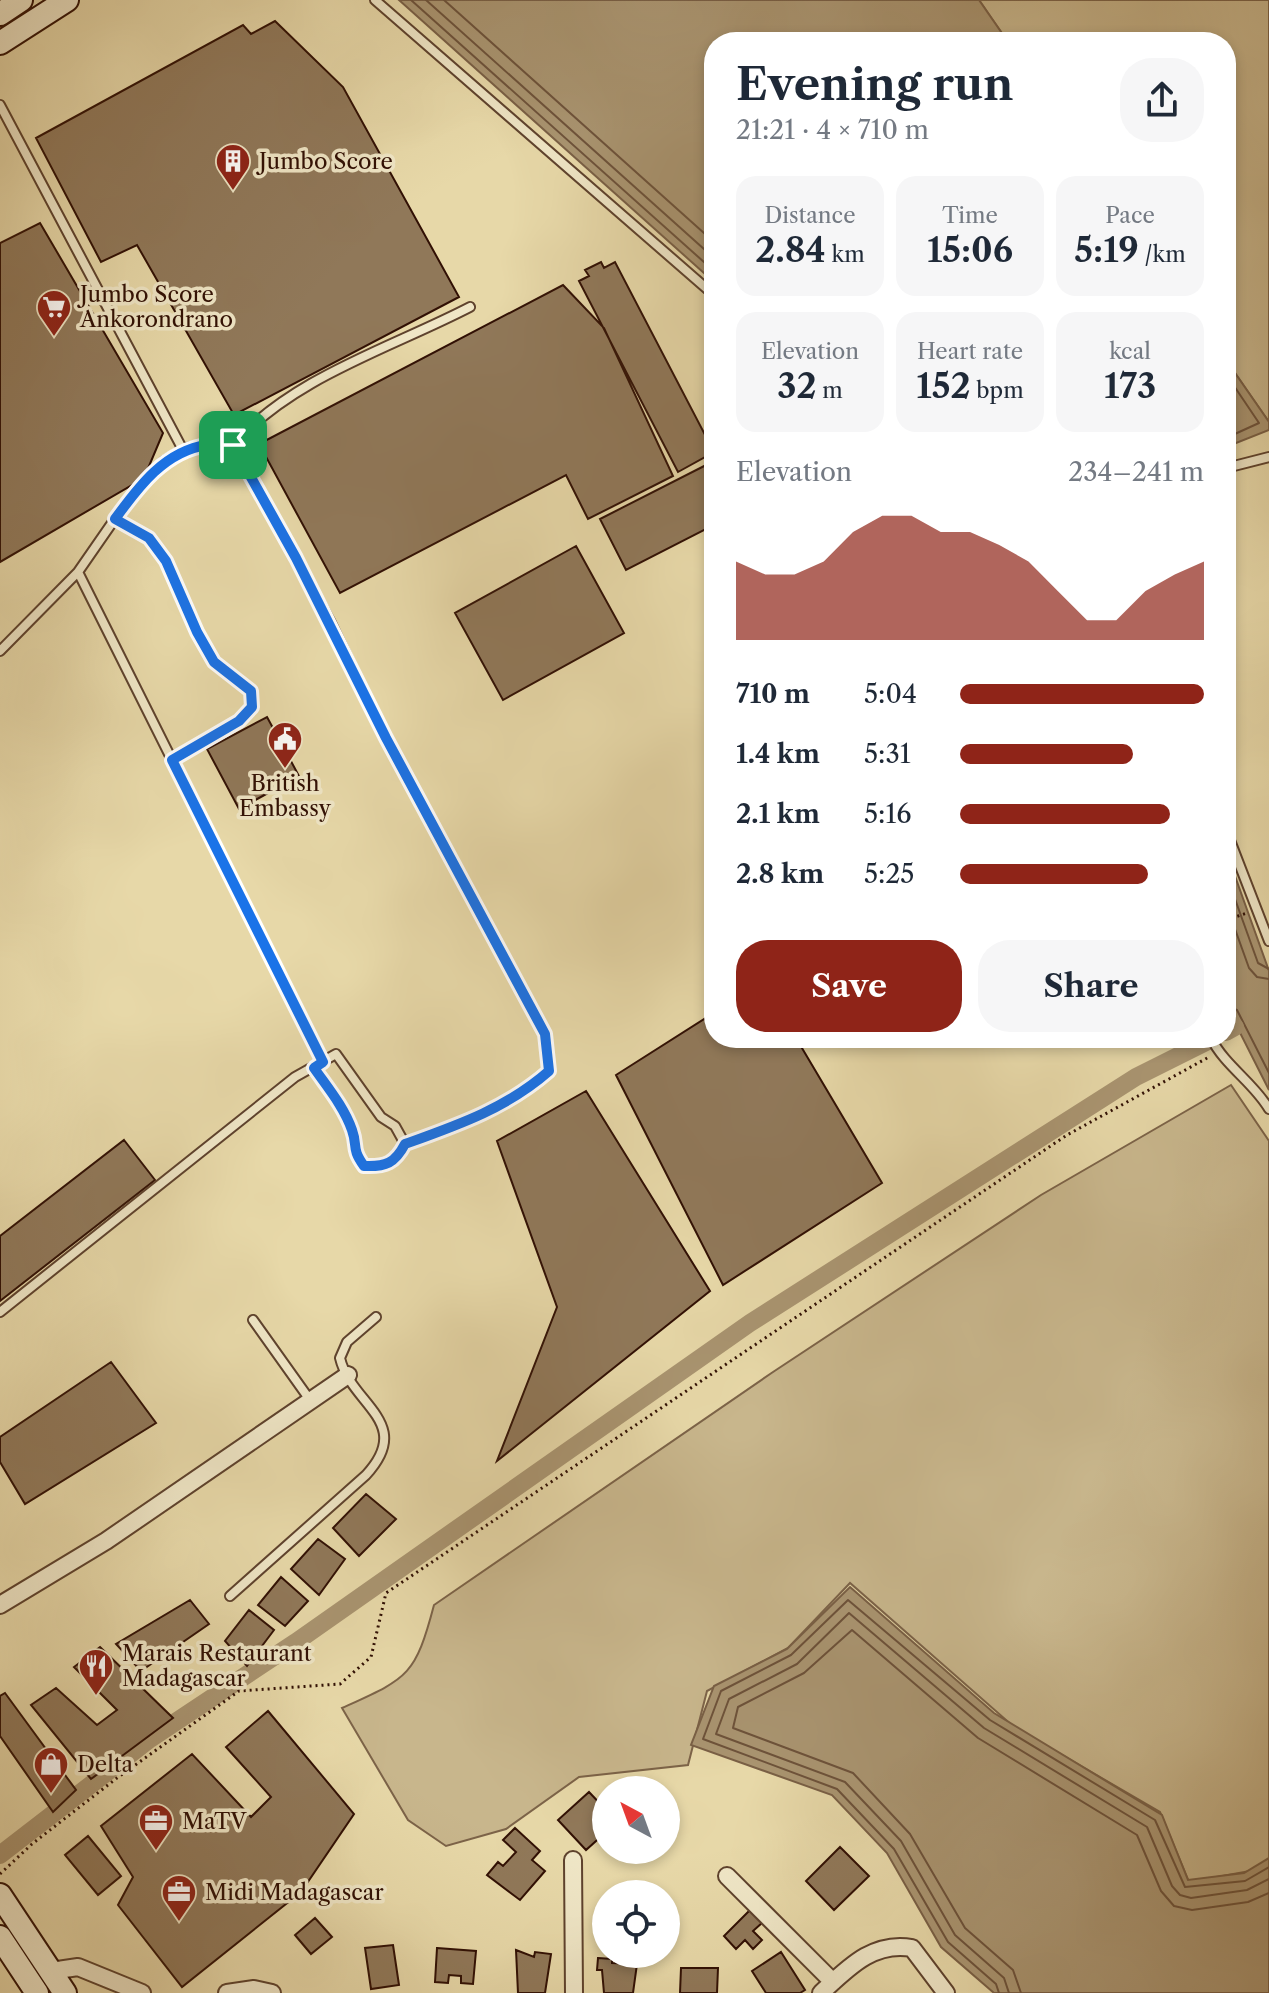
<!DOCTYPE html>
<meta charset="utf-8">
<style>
:root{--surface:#fff;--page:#f6f6f7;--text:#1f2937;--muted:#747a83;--accent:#8f2418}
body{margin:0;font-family:"Libre Caslon Text",serif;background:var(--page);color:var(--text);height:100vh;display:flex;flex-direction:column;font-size:30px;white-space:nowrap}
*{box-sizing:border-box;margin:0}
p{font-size:26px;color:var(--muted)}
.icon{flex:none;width:44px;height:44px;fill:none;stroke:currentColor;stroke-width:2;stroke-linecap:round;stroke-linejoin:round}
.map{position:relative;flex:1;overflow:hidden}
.details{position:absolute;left:704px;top:32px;width:532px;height:1016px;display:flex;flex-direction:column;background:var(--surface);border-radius:32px;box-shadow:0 4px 12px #0003}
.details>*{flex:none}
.needle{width:52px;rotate:319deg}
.buttons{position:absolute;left:592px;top:1776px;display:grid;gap:16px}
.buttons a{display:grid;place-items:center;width:88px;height:88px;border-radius:50%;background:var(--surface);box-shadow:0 4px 12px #0003;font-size:40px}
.pin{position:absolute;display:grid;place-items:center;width:68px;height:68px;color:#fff;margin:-34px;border-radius:16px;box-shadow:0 4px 12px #0006}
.round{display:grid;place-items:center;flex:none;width:84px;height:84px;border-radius:32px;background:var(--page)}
.overview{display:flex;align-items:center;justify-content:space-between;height:136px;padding:0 32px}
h1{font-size:44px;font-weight:700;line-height:60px}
.stats{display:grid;grid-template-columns:repeat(3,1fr);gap:12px;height:136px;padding:8px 32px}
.stats div{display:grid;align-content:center;border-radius:20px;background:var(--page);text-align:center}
.stats b{font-size:34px;font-weight:700}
.stats small{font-size:22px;font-weight:400}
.stats p{font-size:22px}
.chart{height:224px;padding:16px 32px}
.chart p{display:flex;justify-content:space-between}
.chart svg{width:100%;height:144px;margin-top:8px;fill:var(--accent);opacity:.7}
.action{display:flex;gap:16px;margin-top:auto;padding:16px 32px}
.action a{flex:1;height:92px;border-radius:32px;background:var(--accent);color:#fff;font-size:32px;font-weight:700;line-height:92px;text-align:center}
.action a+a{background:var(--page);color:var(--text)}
ul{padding:0 32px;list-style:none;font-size:26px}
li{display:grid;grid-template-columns:128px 96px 1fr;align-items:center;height:60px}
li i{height:20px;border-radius:10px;background:var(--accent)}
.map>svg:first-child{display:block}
.green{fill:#c8b68c;stroke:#7c6348;stroke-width:2}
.water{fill:#a99470;stroke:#795f45;stroke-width:2}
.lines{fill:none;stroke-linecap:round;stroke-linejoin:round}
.shore{stroke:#6d523a;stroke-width:2}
.canal{stroke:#a99470;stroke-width:18}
.building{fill:#907859;stroke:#311004;stroke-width:2}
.service-casing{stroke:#5e422d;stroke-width:12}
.minor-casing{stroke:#5e422d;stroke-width:20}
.secondary-casing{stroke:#311004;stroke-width:26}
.path{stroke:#311004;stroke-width:3;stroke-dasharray:2 4;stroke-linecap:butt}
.service{stroke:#efe6c6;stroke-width:8}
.minor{stroke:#efe6c6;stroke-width:16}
.secondary{stroke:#efe6c6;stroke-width:22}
.route-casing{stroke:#fff;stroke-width:16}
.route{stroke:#1a73e8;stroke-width:10}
.labels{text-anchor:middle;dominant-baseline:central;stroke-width:7;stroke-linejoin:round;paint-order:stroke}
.poi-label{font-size:22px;fill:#311004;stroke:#efe6c6;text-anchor:start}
</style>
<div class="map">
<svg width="1269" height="1993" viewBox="0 0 1269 1993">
<rect width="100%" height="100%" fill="#e7d8a8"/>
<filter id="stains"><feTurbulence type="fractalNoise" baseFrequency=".0025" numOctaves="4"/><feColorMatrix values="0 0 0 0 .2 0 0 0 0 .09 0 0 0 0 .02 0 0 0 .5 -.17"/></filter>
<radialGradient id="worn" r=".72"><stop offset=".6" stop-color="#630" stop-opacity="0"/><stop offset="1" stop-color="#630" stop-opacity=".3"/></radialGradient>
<path class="green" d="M979 0H1269V422L1226 360V42H1008Z
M1231 1085 1269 1141V1859L1250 1871 1189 1882 1160 1812 1014 1727 850 1583 788 1648 707 1691 688 1765 579 1777 506 1829 446 1846 408 1820 342 1708C408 1678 415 1677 434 1605L773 1372 1041 1195Z"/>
<path class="water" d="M399 0H979L1008 42H714V282Z
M1226 360 1269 422V430L1226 447Z
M1226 851 1269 971V1090L1226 1005Z
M850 1587 994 1713 1162 1815 1188 1880 1244 1873 1269 1858V1993H994L941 1947 887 1853 832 1795 691 1745 714 1686 787 1649Z"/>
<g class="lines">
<path class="shore" d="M411 0 714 271
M426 0 714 258
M444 0 714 242
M1226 374 1259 423 1226 438
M1226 874 1258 963 1269 969
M1226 904 1249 968 1257 977 1269 979
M1226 1006 1237 1010 1269 1073
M999 1993 996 1984 948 1942 894 1849 837 1789 703 1739 721 1691 791 1655 848 1600 990 1720 1155 1820 1185 1887 1245 1881 1269 1867
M1009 1993 1004 1978 955 1935 901 1841 845 1782 716 1734 729 1699 797 1664 849 1613 984 1728 1147 1827 1172 1886 1180 1895 1191 1898 1247 1890 1269 1879
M1021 1993 1013 1970 965 1928 910 1834 853 1773 733 1728 738 1707 804 1673 852 1630 978 1738 1137 1835 1161 1891 1174 1906 1192 1910 1248 1902 1269 1893"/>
<path class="canal" d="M1226 1032 1235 1027
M0 1855 150 1739 296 1642 750 1323 1136 1077 1214 1038"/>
</g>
<path class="building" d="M275 21 343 87 459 297 234 415 137 245 101 262 36 138 243 25 251 34Z
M40 223 163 433 144 478 0 562V243Z
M601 262 604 268 615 262 714 452 678 472 579 281 589 276 585 270Z
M563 285 604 328 673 476 588 519 566 475 340 593 259 444Z
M714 461V525L626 570 600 519Z
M576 546 624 633 503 700 455 613Z
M267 717 299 776 239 809 207 749Z
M712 1014 714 1038H796L882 1183 723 1285 616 1075Z
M586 1091 710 1291 497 1461 557 1307 497 1141Z
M124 1140 155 1180 0 1301V1236Z
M111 1362 156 1423 25 1504 0 1462V1437Z
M366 1494 396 1519 359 1556 333 1528Z
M318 1539 345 1559 319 1595 291 1569Z
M281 1577 308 1601 285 1626 258 1605Z
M190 1600 209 1624 141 1671 116 1644Z
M249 1610 274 1630 247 1666 225 1641Z
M100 1647 173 1718 91 1779 31 1705 56 1688 97 1725 117 1710 74 1667Z
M5 1693 76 1790 53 1812 0 1736V1696Z
M268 1711 354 1814 301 1892 182 1987 118 1905 133 1877 101 1826 192 1754 251 1817 271 1797 226 1747Z
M589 1792 606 1810V1832L586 1850 558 1820Z
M515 1828 540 1851 532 1860 545 1871 520 1900 487 1875 498 1862 503 1866 516 1852 503 1840Z
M88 1836 121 1876 98 1895 65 1855Z
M840 1847 869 1876 834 1910 806 1881Z
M751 1909 763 1922 753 1931 762 1940 753 1949 745 1940 736 1949 724 1936Z
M315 1918 332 1937 311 1954 295 1935Z
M393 1945 399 1985 371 1989 365 1948Z
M437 1948 476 1951 473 1984 461 1983V1976L449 1975 448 1983 435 1982Z
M516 1950 534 1957 535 1952 551 1954 545 1993H518Z
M781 1952 805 1990 800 1993H766L752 1971Z
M598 1958 612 1959V1963L637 1964 633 1993H604L602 1970H597Z
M681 1968H718L717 1993H680Z"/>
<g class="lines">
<g class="service-casing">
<path id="service" d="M375 0 714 295
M0 105 183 450
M233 445C293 377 391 348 470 307
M1226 468 1269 457
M115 519 149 538 166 561 197 632 214 662 251 691 252 707 239 721 172 760
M78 572 323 1062
M0 651 78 572 130 497 163 462 186 448 233 445 331 623 386 738 545 1034 549 1071C507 1108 458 1125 405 1144
M1226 830 1269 941
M1211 1038C1225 1066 1253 1082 1269 1109
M0 1312 295 1077 336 1054 381 1117 395 1126 405 1144C395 1163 386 1167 364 1166 351 1148 358 1147 352 1130 344 1107 328 1088 314 1068
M253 1320 310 1400
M230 1596 366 1475C415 1422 351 1405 340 1358L347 1342 376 1317"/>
</g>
<g class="minor-casing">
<path id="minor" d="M0 1605 106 1541 348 1375
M573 1860 574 1993
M727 1876 833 1982
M51 1971 78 1967 142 1993
M227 1993 254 1989 272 1993
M821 1993C848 1968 873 1941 912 1948L946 1993"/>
</g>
<g class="secondary-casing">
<path id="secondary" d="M0 14 21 0
M0 43 67 0
M0 1895 65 1993
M0 1937 37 1993"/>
</g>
<path class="path" d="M1226 920 1247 913
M0 1874 32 1844 117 1778 239 1691 340 1684 371 1657 386 1593 1067 1135 1209 1057"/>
<use href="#service" class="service"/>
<use href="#minor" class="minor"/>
<use href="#secondary" class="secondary"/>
</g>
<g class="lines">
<g class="route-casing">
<path id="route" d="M207 445H233L296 558 386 738 545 1034 549 1071C507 1108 458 1125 405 1144 395 1163 386 1167 364 1166 351 1148 358 1147 352 1130 344 1107 328 1088 314 1068L323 1062 172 760 239 721 252 707 251 691 214 662 197 632 166 561 149 538 115 519C139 486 165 451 207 445Z"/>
</g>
<use href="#route" class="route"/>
</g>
<defs>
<g id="building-pin" transform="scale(1.8)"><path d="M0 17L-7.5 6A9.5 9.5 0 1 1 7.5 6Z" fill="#8f2418" stroke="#efe6c6"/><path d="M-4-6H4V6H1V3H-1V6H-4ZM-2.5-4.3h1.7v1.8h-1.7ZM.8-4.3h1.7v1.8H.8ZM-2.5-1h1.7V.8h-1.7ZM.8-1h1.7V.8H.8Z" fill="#fff"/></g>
<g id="supermarket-pin" transform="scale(1.8)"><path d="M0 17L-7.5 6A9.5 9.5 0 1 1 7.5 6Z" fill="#8f2418" stroke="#efe6c6"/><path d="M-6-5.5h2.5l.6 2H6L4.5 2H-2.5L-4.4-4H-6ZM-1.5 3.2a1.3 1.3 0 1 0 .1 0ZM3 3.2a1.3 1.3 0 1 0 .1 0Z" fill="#fff"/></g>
<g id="civic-pin" transform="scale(1.8)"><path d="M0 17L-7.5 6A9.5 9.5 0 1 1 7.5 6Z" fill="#8f2418" stroke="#efe6c6"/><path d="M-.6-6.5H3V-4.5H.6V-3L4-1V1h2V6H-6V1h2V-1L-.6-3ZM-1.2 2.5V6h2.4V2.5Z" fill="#fff"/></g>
<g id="restaurant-pin" transform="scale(1.8)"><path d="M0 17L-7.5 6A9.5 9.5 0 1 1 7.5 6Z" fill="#8f2418" stroke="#efe6c6"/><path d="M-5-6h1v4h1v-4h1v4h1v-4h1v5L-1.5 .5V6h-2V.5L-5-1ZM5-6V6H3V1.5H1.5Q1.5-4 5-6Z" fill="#fff"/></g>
<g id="shop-pin" transform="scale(1.8)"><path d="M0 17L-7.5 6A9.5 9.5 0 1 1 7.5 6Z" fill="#8f2418" stroke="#efe6c6"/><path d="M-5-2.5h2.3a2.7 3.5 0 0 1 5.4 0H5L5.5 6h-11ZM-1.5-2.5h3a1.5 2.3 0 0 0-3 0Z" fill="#fff"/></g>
<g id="office-pin" transform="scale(1.8)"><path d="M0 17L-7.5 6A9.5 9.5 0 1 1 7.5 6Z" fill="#8f2418" stroke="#efe6c6"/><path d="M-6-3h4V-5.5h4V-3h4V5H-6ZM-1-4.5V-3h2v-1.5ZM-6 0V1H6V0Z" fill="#fff"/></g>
</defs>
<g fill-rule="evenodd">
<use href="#building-pin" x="233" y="161"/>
<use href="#supermarket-pin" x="54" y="307"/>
<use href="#civic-pin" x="285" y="739"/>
<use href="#restaurant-pin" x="96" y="1666"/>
<use href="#shop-pin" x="51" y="1764"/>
<use href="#office-pin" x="156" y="1821"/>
<use href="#office-pin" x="179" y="1892"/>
</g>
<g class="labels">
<g class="poi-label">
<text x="259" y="161">Jumbo Score</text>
<text x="80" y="294">Jumbo Score<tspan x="80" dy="25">Ankorondrano</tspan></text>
<text x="285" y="783" text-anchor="middle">British<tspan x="285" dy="25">Embassy</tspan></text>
<text x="122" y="1653">Marais Restaurant<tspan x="122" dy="25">Madagascar</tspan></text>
<text x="77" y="1764">Delta</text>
<text x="182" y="1821">MaTV</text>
<text x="205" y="1892">Midi Madagascar</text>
</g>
</g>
<rect width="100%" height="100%" filter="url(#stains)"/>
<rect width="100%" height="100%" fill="url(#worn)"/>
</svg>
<div class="buttons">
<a><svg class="needle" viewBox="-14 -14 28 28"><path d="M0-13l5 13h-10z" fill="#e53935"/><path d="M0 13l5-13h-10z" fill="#747a83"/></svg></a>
<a><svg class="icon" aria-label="locate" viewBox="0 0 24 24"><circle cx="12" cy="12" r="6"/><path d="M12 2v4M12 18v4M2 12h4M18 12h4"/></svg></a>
</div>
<div class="pin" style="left:233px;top:445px;background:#1e9e55"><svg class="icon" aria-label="arrive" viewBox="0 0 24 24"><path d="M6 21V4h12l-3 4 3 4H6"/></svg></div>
<section class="details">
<div class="overview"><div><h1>Evening run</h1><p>21:21 · 4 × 710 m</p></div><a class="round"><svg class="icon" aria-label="share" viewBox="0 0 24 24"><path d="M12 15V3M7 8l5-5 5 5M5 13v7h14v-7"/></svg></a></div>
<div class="stats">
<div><p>Distance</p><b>2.84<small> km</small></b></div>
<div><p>Time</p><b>15:06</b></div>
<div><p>Pace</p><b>5:19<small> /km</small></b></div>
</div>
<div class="stats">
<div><p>Elevation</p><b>32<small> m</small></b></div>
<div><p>Heart rate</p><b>152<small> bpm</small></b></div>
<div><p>kcal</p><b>173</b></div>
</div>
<div class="chart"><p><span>Elevation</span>234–241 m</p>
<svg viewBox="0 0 160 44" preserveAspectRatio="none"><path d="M0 44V20L10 24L20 24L30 20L40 11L50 6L60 6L70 11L80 11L90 15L100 20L110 29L120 38L130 38L140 29L150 24L160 20V44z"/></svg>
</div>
<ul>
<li><b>710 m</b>5:04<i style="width:100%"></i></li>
<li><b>1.4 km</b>5:31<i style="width:71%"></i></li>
<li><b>2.1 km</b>5:16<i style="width:86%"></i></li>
<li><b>2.8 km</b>5:25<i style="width:77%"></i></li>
</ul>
<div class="action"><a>Save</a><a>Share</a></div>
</section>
</div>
